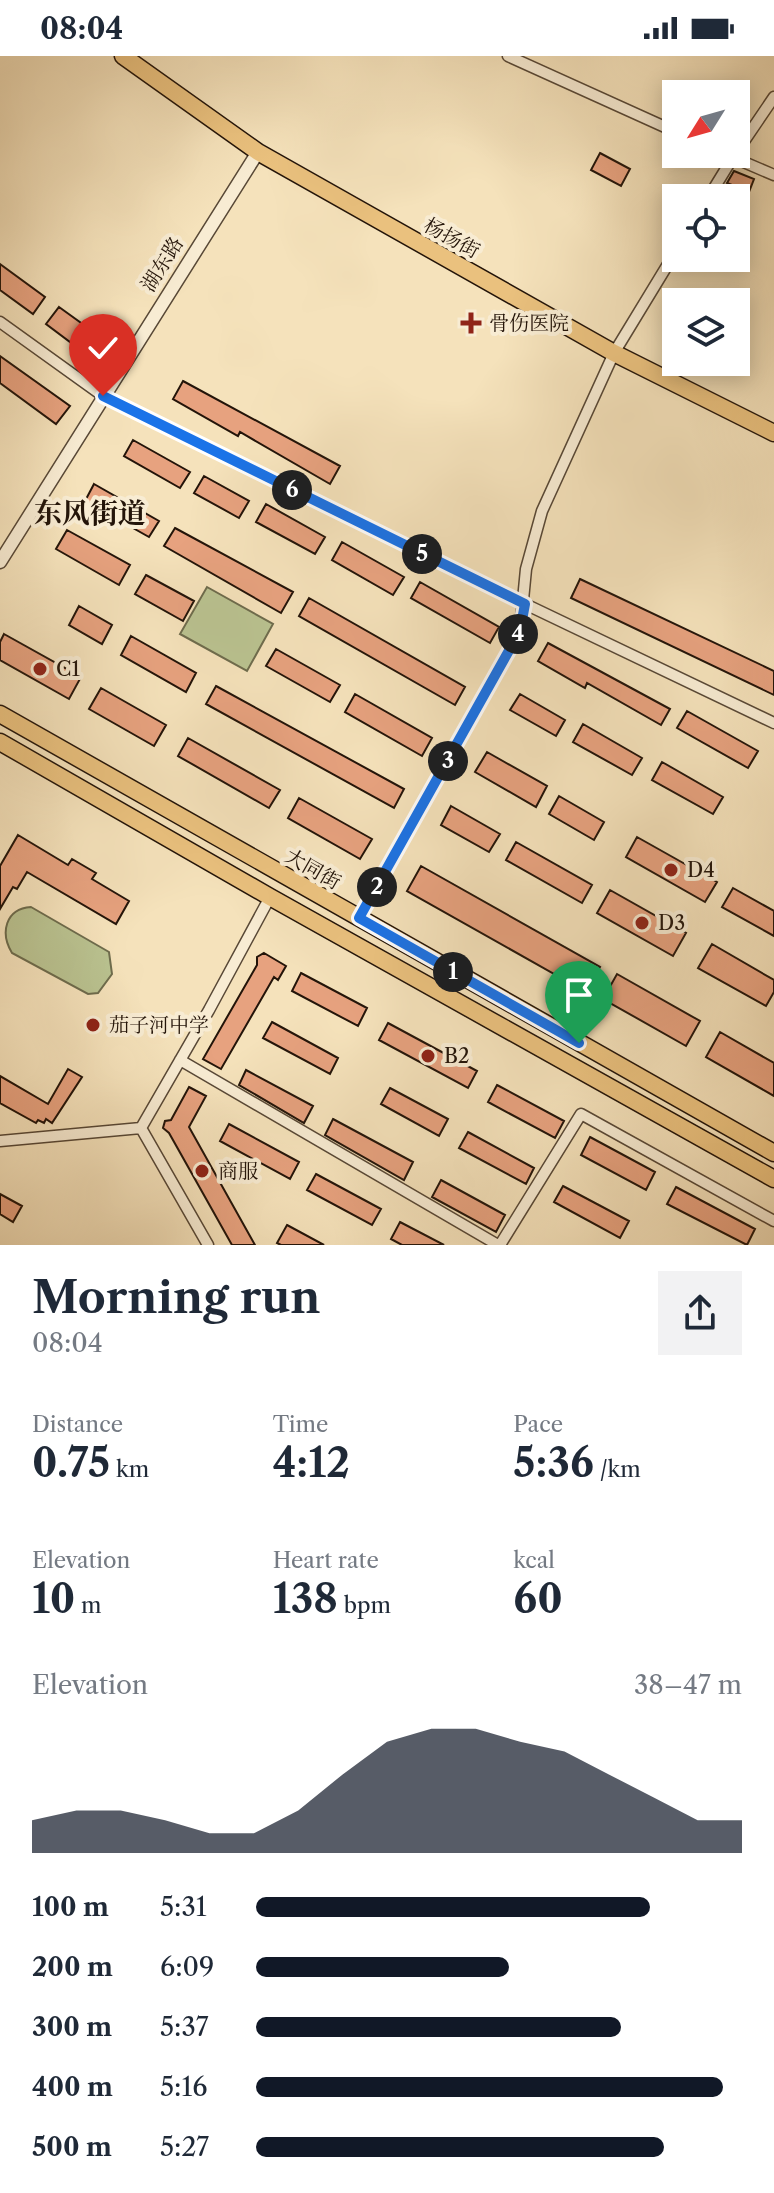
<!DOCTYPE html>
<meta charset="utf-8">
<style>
:root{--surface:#fff;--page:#f2f2f3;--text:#1f2937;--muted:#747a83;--accent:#111827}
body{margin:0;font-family:"Libre Caslon Text","Noto Serif SC",serif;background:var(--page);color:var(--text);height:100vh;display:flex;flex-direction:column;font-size:30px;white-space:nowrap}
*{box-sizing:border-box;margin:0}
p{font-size:26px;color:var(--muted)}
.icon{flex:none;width:44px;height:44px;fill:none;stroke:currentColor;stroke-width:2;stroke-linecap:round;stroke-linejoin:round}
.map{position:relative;height:1189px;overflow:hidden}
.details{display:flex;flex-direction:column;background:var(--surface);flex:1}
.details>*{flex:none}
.needle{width:52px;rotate:233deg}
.controls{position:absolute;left:662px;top:24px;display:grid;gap:16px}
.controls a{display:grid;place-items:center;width:88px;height:88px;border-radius:0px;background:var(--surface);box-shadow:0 4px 20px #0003;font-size:40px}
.pin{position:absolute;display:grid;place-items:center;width:68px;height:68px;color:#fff;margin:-82px -34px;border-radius:50% 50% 50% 0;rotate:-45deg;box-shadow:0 0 8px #0007}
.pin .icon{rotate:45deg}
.km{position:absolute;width:40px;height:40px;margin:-20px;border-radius:50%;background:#222;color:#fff;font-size:22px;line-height:40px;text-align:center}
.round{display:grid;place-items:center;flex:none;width:84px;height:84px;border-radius:0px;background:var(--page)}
.headline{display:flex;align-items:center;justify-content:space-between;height:136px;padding:0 32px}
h1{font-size:44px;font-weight:700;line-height:60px}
.figures{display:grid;grid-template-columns:repeat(3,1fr);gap:12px;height:136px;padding:8px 32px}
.figures div{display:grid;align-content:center}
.figures b{font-size:40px;font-weight:700}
.figures small{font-size:22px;font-weight:400}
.figures p{font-size:22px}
.chart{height:224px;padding:16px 32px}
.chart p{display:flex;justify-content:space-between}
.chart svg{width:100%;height:144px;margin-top:8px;fill:var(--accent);opacity:.7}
ul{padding:0 32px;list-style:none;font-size:26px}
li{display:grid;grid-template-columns:128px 96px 1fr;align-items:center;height:60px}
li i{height:20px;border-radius:10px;background:var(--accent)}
.status{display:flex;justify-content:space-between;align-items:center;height:56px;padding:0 40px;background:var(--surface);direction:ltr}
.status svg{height:22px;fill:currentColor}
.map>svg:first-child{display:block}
.green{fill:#bac391;stroke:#6e6c4d;stroke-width:2}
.building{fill:#e7a27f;stroke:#231409;stroke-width:2}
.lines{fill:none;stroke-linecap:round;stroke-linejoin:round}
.minor-casing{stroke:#584836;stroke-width:13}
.tertiary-casing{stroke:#584836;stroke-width:15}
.primary-casing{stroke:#231409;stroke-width:19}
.trunk-casing{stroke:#231409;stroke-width:19}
.minor{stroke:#f8ecd3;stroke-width:10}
.tertiary{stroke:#f8ecd3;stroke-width:12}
.primary{stroke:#eac17e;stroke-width:16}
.trunk{stroke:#eac17e;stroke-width:16}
.route-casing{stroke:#fff;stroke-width:16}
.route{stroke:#1a73e8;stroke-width:10}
.poi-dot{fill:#8f2418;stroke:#f8ecd3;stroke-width:3}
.labels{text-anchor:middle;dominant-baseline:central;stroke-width:8;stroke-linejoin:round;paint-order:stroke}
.street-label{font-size:20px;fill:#231409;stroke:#f8ecd3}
.poi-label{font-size:20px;fill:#231409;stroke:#f8ecd3;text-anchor:start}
.district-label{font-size:28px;font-weight:bold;fill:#231409;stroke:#f8ecd3}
</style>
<div class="status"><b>08:04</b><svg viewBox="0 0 49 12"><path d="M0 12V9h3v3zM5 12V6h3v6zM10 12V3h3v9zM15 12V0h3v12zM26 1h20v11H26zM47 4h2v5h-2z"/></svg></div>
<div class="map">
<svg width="774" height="1189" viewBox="0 0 774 1189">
<rect width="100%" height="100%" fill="#f5e2bb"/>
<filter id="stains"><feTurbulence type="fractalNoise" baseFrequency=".0025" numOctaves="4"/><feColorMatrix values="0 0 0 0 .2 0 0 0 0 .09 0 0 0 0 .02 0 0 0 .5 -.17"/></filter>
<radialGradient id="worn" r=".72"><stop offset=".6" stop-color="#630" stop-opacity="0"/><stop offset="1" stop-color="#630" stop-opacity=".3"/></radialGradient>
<path class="green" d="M207 531 273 568 247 615 180 578Z
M31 851 109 896 112 918 98 937 88 938 12 897C0 877 5 853 31 851Z"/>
<path class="building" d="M600 97 630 113 621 130 591 114Z
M734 115 754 123 749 136 727 127Z
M0 208 45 241 33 258 0 234Z
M59 251 95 277 82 295 46 268Z
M0 300 70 350 56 368 0 327Z
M183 325 340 410 330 428 240 376 238 380 173 343Z
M133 384 190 416 180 432 124 400Z
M204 420 249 445 239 462 194 437Z
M94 428 159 465 149 481 85 445Z
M266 448 325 481 315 498 256 466Z
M175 472 293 536 281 557 164 490Z
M67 474 130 509 119 529 56 493Z
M342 486 404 521 393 539 332 504Z
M146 519 194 545 183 565 135 538Z
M580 523 774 615V639L571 542Z
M420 526 499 571 490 587 411 542Z
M309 542 465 631 455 649 299 560Z
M79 550 112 569 102 588 69 569Z
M4 578 81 621 69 643 0 604V586Z
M131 580 196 617 186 636 121 599Z
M548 587 670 653 661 669 587 627 585 632 538 605Z
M276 593 340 629 330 646 266 610Z
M216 630 404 733 394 752 206 648Z
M101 632 166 669 154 690 89 653Z
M355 638 432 682 422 700 345 656Z
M520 638 565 664 556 680 510 654Z
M687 655 758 695 748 712 677 672Z
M583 668 642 702 632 719 573 686Z
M188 682 280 734 269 752 178 700Z
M487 696 547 730 536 751 475 716Z
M662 706 723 741 713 758 652 724Z
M559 740 604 766 594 784 549 758Z
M299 742 372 783 360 803 288 762Z
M451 750 500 778 489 796 441 769Z
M18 779 68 809 72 803 96 817 92 823 129 845 116 868 27 816 17 833 13 831 0 853V810Z
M637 781 717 826 705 846 626 801Z
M516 786 592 829 582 847 506 804Z
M421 810 600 911 586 936 407 835Z
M733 832 774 855V880L722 851Z
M610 834 686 877 673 900 597 857Z
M712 888 774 924V936L766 950 698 912Z
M264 897 286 910 278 924 274 921 221 1013 203 1003 257 909V901Z
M301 917 367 952 358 970 292 935Z
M617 918 700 965 686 990 603 943Z
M272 966 338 1002 330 1018 263 982Z
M388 967 477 1015 468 1032 379 984Z
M720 976 774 1007V1040L706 1001Z
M68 1013 82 1021 52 1067 46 1063 44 1067 38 1064 36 1067 0 1047V1020L48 1048Z
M246 1014 313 1050 304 1067 239 1029Z
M497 1029 564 1065 555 1082 488 1046Z
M189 1031 206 1040 189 1071 255 1189H232L169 1077 163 1072 165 1065 171 1064Z
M390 1032 448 1063 439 1080 381 1048Z
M333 1063 413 1106 404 1124 325 1079Z
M229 1068 299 1106 290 1123 220 1085Z
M468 1076 534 1112 526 1128 459 1092Z
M590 1081 655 1116 646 1134 581 1099Z
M316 1118 381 1153 372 1169 307 1134Z
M441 1124 505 1159 496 1176 432 1141Z
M563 1130 629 1165 620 1182 554 1146Z
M676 1131 755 1173 747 1189 667 1148Z
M0 1138 22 1150 13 1166 0 1158Z
M400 1166 444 1189H402L391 1183Z
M287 1169 324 1189H281L277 1187Z"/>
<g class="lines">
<g class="minor-casing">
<path id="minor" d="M508 0 676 76
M736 97 774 41
M725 98 774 119
M708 142 735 98
M0 266 103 340 525 548 774 667
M359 862 520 575 526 513 542 455 614 297 676 195
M180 1004 498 1189
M141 1072 209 954 270 841
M0 1085 141 1072 208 1189
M500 1189 581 1058 774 1165"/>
</g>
<g class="tertiary-casing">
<path id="tertiary" d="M0 506 258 96"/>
</g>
<g class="primary-casing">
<path id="primary" d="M0 658 774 1097
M0 686 270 841 774 1123"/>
</g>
<g class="trunk-casing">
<path id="trunk" d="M123 0 258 96 614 297 774 377"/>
</g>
<use href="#minor" class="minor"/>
<use href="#tertiary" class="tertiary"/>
<use href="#primary" class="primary"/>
<use href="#trunk" class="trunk"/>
</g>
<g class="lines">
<g class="route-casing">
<path id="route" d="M103 340 525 548 520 575 359 862 579 987"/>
</g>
<use href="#route" class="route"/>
</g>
<g class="poi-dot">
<path d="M467 255h8v8h8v8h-8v8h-8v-8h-8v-8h8z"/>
<circle cx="40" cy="613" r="8"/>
<circle cx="671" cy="814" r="8"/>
<circle cx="642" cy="867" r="8"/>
<circle cx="93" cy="969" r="8"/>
<circle cx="428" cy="1000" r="8"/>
<circle cx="202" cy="1115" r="8"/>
</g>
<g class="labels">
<g class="street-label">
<text transform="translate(452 182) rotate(29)">杨扬街</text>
<text transform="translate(162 208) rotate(-58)">湖东路</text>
<text transform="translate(313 813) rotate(30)">大同街</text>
</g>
<g class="poi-label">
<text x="489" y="267">骨伤医院</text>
<text x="56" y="613">C1</text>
<text x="687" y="814">D4</text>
<text x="658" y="867">D3</text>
<text x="109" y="969">茄子河中学</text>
<text x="444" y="1000">B2</text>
<text x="218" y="1115">商服</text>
</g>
<g class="district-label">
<text x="90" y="457">东风街道</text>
</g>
</g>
<rect width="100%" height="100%" filter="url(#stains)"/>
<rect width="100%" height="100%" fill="url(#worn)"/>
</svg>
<div class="controls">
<a><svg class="needle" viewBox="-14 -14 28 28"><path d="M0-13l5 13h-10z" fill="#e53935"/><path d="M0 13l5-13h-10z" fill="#747a83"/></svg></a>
<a><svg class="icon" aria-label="locate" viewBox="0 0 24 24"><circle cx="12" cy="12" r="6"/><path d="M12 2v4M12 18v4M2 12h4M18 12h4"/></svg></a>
<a><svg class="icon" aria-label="layers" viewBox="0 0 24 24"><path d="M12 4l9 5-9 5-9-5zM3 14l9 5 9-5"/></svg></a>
</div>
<div class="pin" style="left:579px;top:987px;background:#1e9e55"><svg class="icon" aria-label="arrive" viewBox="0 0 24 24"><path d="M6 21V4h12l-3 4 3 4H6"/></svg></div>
<div class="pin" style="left:103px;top:340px;background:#d93025"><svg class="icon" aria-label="check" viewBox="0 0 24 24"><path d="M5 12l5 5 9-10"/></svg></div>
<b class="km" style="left:453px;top:916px">1</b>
<b class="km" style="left:377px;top:831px">2</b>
<b class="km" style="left:448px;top:705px">3</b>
<b class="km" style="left:518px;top:578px">4</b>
<b class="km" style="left:422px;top:498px">5</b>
<b class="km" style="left:292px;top:434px">6</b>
</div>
<section class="details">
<div class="headline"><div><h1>Morning run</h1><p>08:04</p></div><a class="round"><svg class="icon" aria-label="share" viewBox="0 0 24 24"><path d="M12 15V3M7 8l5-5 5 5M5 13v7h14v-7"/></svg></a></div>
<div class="figures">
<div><p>Distance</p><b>0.75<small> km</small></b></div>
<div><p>Time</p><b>4:12</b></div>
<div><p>Pace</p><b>5:36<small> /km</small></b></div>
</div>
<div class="figures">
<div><p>Elevation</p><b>10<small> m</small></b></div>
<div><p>Heart rate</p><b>138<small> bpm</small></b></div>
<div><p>kcal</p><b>60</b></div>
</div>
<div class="chart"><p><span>Elevation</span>38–47 m</p>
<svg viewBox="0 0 160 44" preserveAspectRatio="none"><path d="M0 44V34L10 31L20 31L30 34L40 38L50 38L60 31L70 20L80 10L90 6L100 6L110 10L120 13L130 20L140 27L150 34L160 34V44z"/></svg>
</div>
<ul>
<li><b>100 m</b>5:31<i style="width:81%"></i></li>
<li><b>200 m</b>6:09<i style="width:52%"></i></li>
<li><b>300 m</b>5:37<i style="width:75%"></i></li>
<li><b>400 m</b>5:16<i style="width:96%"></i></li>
<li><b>500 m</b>5:27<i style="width:84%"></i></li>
</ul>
</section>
